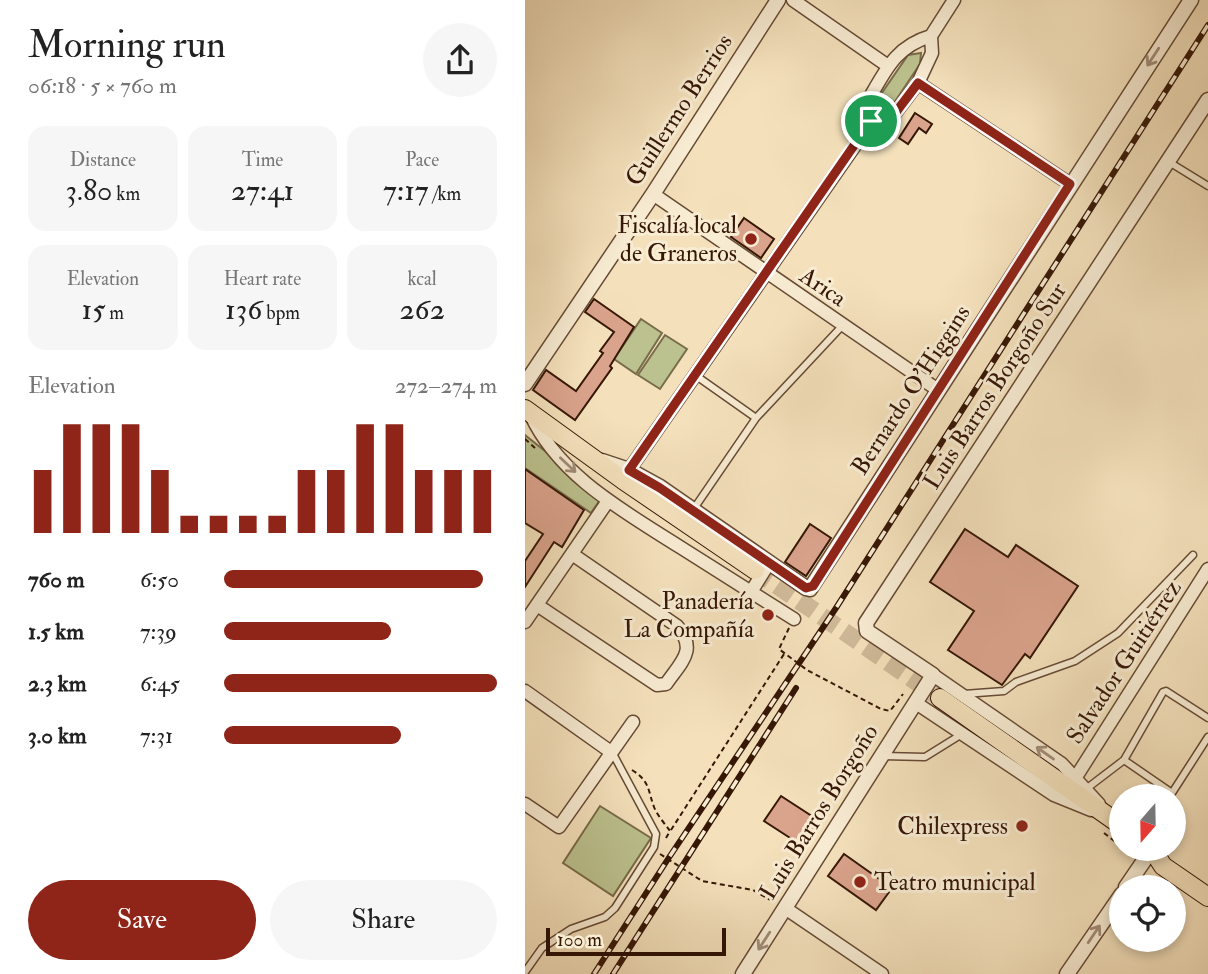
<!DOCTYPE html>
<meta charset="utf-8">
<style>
:root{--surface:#fff;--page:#f6f6f6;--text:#222;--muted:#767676;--accent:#8f2418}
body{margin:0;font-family:"IM FELL Double Pica",serif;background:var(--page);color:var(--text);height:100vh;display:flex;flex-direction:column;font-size:26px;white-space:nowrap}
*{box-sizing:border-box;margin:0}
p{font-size:23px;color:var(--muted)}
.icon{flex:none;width:38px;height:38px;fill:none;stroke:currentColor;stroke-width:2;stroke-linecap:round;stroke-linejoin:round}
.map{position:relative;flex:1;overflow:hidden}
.details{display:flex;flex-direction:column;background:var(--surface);width:525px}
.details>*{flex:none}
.needle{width:46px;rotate:200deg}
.fabs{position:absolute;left:584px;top:784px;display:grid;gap:14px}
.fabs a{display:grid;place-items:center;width:77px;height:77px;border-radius:50%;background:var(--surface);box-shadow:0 4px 10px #0003;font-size:35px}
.scale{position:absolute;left:21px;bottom:18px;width:180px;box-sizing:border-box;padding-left:7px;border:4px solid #361706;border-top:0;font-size:19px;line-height:24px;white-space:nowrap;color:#361706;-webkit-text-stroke:5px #f8ecd3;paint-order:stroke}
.pin{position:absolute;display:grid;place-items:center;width:60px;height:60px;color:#fff;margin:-30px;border:4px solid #fff;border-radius:50%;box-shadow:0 2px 7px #0007}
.round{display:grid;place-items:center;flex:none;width:74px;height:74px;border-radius:37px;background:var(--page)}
.head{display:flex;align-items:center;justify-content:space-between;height:119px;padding:0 28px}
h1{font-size:38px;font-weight:600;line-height:52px}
.metrics{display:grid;grid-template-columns:repeat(3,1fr);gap:10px;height:119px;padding:7px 28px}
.metrics div{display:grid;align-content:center;border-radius:18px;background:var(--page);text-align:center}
.metrics b{font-size:30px;font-weight:600}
.metrics small{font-size:19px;font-weight:400}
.metrics p{font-size:19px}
.chart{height:196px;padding:14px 28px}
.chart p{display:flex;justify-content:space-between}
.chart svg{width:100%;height:126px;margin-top:7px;stroke:var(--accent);stroke-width:6}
.primary-button{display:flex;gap:14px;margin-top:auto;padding:14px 28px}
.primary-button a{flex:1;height:80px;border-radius:42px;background:var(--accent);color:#fff;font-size:28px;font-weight:600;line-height:80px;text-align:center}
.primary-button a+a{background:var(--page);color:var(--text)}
ul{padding:0 28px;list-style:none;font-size:23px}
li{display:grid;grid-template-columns:112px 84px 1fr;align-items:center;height:52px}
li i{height:18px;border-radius:9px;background:var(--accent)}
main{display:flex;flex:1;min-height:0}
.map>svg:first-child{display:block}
.green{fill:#bcc28f;stroke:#796c4a;stroke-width:2}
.building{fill:#daa38c;stroke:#361706;stroke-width:2}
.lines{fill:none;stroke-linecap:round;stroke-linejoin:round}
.primary-tunnel{stroke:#ceb998;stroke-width:18;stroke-dasharray:18 9;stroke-linecap:butt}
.service-casing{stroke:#664a34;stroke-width:9}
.minor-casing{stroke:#664a34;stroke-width:15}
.tertiary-casing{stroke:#664a34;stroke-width:17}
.primary-casing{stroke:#361706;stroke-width:20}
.path{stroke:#361706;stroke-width:2;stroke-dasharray:5 3.5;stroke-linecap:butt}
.service{stroke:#f8ecd3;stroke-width:6}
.minor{stroke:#f8ecd3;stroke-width:12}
.tertiary{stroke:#f8ecd3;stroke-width:14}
.primary{stroke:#f4e1bc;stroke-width:18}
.rail-casing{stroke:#361706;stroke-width:6}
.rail{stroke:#f8ecd3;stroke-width:3.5;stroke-dasharray:10;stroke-linecap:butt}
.oneway{stroke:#a18c77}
.route-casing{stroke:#fff;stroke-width:14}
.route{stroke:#8f2418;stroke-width:9}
.poi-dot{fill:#8f2418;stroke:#f8ecd3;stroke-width:2.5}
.labels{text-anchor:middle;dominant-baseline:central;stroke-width:6;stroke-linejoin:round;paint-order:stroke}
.street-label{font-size:24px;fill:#361706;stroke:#f8ecd3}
.poi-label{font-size:24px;fill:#361706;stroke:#f8ecd3;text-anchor:end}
</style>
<main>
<section class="details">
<div class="head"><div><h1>Morning run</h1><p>06:18 · 5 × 760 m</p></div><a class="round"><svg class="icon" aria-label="share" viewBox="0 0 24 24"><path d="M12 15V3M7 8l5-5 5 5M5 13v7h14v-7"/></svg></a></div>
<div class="metrics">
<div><p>Distance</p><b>3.80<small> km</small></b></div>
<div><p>Time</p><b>27:41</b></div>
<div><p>Pace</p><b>7:17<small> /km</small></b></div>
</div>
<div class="metrics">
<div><p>Elevation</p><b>15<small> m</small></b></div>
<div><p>Heart rate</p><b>136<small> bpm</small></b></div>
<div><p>kcal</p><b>262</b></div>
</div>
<div class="chart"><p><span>Elevation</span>272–274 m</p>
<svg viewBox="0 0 160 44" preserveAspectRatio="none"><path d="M5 44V22M15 44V6M25 44V6M35 44V6M45 44V22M55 44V38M65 44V38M75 44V38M85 44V38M95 44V22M105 44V22M115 44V6M125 44V6M135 44V22M145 44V22M155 44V22"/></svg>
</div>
<ul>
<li><b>760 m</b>6:50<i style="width:95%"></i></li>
<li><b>1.5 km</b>7:39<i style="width:61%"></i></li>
<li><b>2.3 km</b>6:45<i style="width:100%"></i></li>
<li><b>3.0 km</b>7:31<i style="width:65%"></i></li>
</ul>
<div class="primary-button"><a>Save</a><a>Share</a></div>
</section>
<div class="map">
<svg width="683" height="974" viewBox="0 0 683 974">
<rect width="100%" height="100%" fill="#f4e1bc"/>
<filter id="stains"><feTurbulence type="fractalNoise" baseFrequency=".00286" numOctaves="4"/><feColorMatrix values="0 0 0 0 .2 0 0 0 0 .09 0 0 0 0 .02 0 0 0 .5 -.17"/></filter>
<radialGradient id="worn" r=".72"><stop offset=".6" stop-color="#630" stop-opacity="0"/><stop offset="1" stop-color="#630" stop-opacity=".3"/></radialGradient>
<path class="green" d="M396 53 395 64 363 112 353 113 352 100 383 55Z
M116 319 137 333 111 374 89 359Z
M140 335 162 349 135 389 113 375Z
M0 435 36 464 75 500 66 513 0 468Z
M75 806 126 838 88 896 38 863Z"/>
<path class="building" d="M390 113 407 124 401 133 394 128 383 144 374 138Z
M219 218 249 239 236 258 206 237Z
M69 299 109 327 85 366 87 368 50 420 8 390 21 370 51 391 78 353 75 351 89 332 60 312Z
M0 469 59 510 37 547 29 542 0 587V561L18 534 0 523Z
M285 524 306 538 281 576 260 562Z
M440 529 483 557 491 545 553 586 505 658 500 654 477 685 423 650 449 611 405 582Z
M256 796 296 822 279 847 239 821Z
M319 854 367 888 351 910 303 876Z"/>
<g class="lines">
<path class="primary-tunnel" d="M230 570 415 698"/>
<g class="service-casing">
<path id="service" d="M644 162 683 186
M170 375 231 418
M168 510 231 418 318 325
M439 694 479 691 491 682 550 661 593 633 668 555
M358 756 400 757 437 734
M599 760 647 793 683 737
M561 789 599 760 638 692 641 691 683 718
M0 972 17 948 46 929 80 917 90 908 129 847 131 834 87 752"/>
</g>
<g class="minor-casing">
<path id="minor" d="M268 0 363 66
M393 83 545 184
M347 121 365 120 393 83 407 53 406 36 429 0
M347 121 341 104C360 72 369 47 406 36
M128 194 413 390
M5 413C32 475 100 512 155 547 193 571 231 595 269 619
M104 470 347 121
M226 592 244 563
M12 605 132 685 141 684C156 662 173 650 152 626L47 554
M0 622 83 501
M408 675 537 764 574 804
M0 691 86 752
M391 703 529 795 566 810
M551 777 683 569
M0 804 34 827 108 722
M260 908 357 974"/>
</g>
<g class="tertiary-casing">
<path id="tertiary" d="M0 384 128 194 253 0
M77 461 104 470 135 487 281 588 285 589 666 0
M601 887 627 849
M218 974 408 675 342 631 341 623 683 100
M542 974 597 894"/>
</g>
<g class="primary-casing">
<path id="primary" d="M0 409 98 480 230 570
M415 698 597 826
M627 849 638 866 683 897"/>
</g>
<path class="path" d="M0 439 10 448
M264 628 254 649 282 670 356 709 365 711 378 694
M107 770C125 781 123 791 129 807 132 815 140 824 145 831L141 838
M146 830 259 654
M579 833 597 847
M599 849 607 855
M135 854 177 881 228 890 247 901"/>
<use href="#service" class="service"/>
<use href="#minor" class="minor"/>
<use href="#tertiary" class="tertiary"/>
<use href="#primary" class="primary"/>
<g class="rail-casing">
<path id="rail" d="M69 974 143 859 311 608 683 25
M88 974 271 688"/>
</g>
<use href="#rail" class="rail"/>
</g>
<defs><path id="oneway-shaft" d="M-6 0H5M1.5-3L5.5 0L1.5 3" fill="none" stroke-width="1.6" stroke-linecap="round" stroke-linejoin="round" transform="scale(1.75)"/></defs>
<g class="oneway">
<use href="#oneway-shaft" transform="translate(628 57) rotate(123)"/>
<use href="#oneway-shaft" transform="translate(43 465) rotate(43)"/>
<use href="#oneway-shaft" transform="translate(520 753) rotate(-145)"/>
<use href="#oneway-shaft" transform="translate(569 934) rotate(-56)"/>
<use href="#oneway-shaft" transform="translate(239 941) rotate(123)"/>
</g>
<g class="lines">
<g class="route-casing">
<path id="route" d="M393 83 545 184 288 586 281 588 135 488 104 470 346 121 365 120Z"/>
</g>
<use href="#route" class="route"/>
</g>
<g class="poi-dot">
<circle cx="226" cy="239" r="7"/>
<circle cx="243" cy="615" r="7"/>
<circle cx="497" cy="826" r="7"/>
<circle cx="335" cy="882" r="7"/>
</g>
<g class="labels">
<g class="street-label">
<text transform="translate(154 110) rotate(-57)">Guillermo Berrios</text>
<text transform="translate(298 287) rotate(34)">Arica</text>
<text transform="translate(470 386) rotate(-57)">Luis Barros Borgoño Sur</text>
<text transform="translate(386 390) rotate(-57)">Bernardo O'Higgins</text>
<text transform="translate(599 662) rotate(-57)">Salvador Guitiérrez</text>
<text transform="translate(294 812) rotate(-58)">Luis Barros Borgoño</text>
</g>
<g class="poi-label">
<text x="212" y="225">Fiscalía local<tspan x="212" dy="28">de Graneros</tspan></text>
<text x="229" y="601">Panadería<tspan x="229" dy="28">La Compañía</tspan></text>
<text x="483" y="826">Chilexpress</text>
<text x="349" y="882" text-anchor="start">Teatro municipal</text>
</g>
</g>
<rect width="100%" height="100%" filter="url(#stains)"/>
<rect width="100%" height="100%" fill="url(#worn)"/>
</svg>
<div class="fabs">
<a><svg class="needle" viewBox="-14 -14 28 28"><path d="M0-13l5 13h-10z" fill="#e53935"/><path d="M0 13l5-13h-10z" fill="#767676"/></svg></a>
<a><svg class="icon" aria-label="locate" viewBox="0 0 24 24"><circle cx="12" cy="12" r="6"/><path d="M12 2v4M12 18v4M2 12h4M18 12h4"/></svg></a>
</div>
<div class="scale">100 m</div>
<div class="pin" style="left:346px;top:121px;background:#1e9e55"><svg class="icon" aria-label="arrive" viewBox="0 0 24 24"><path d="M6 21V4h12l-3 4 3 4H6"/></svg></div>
</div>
</main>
